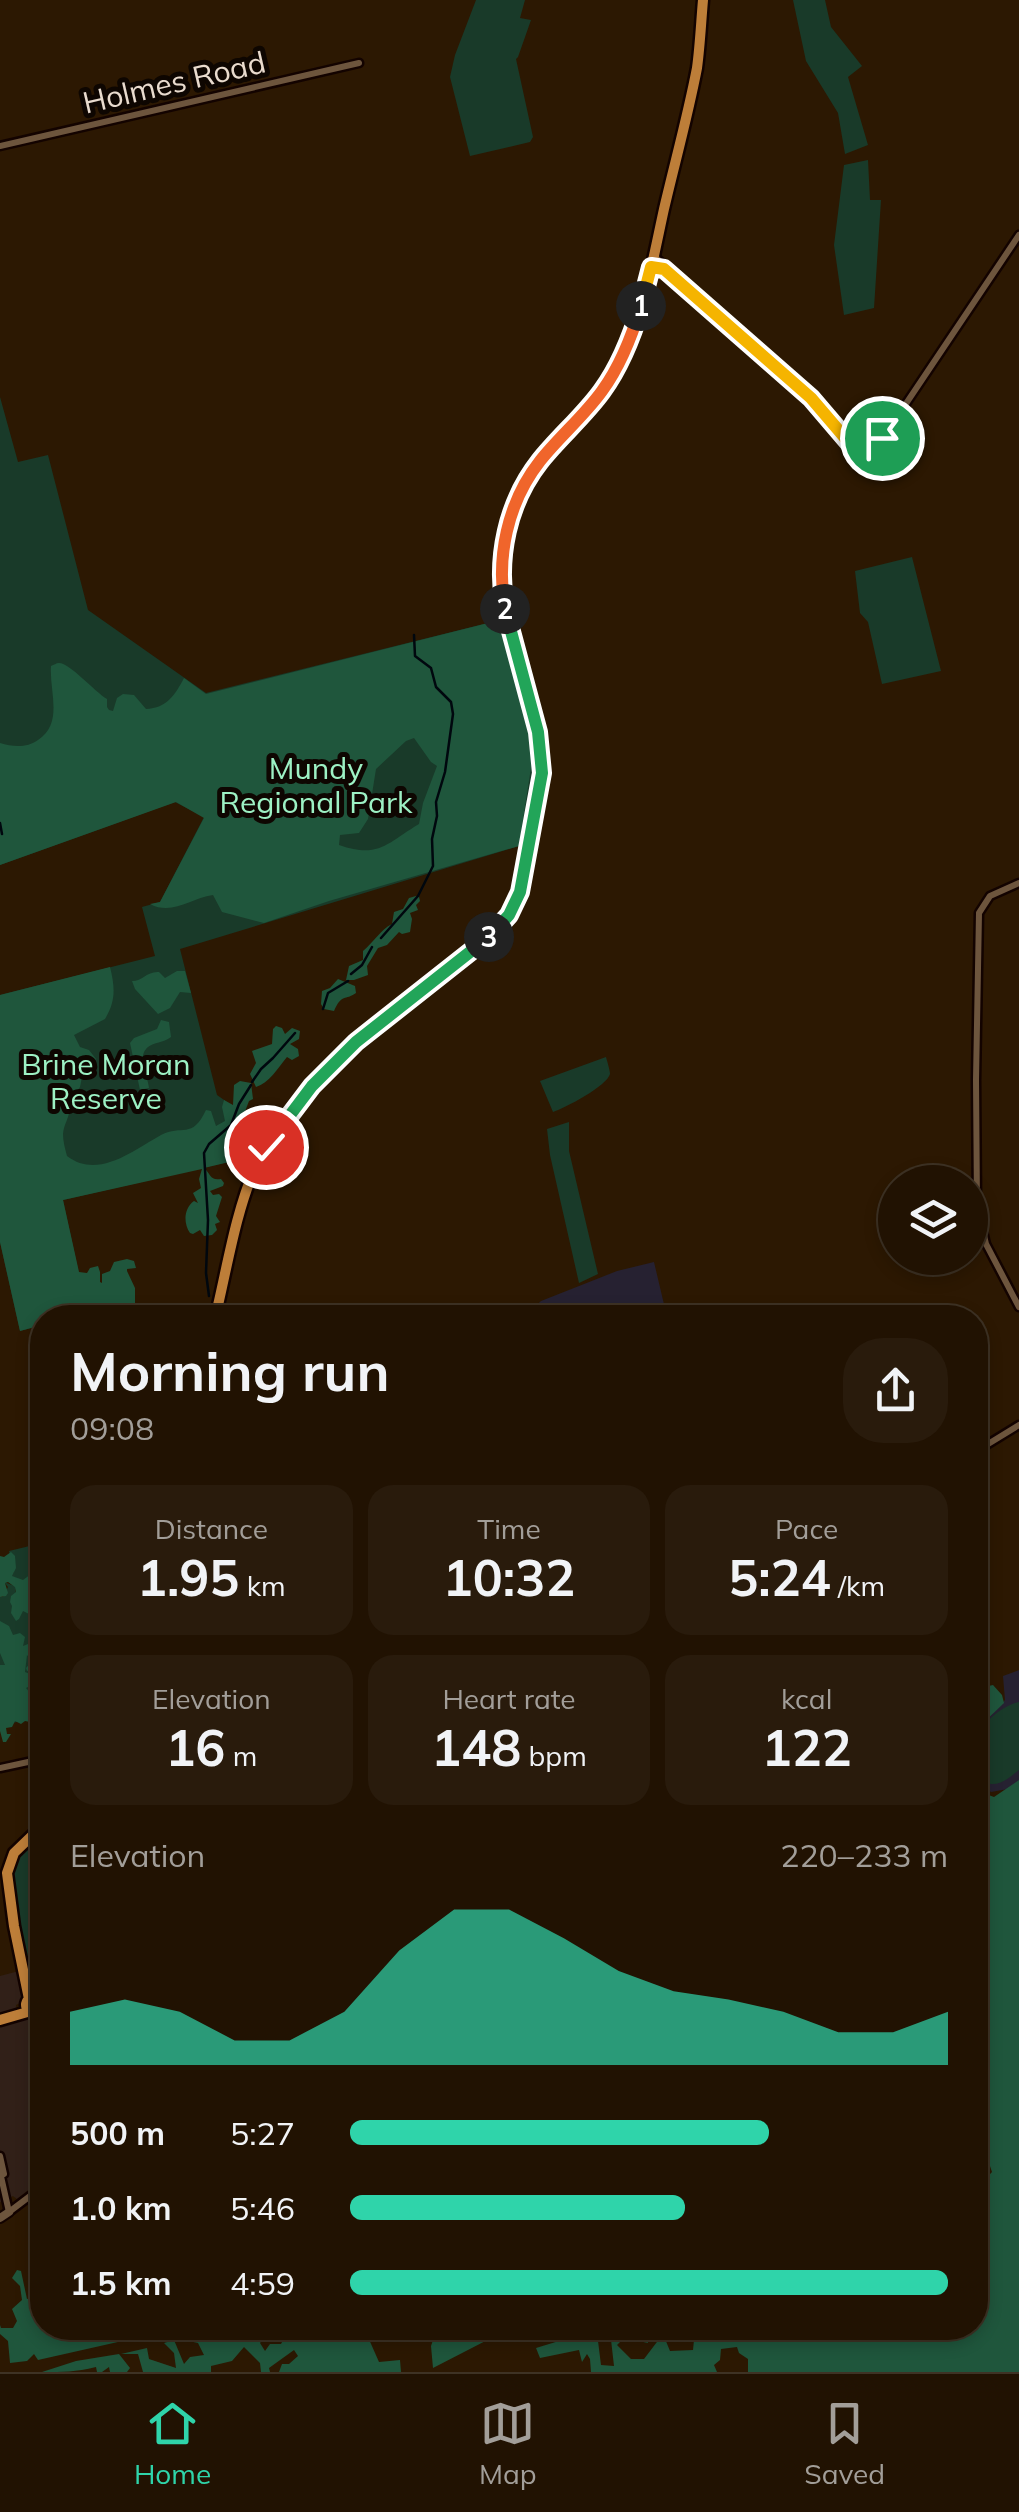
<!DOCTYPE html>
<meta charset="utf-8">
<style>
:root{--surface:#211202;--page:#291b0c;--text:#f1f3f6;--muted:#a29e99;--line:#3e3224;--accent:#2fd4aa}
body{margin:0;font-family:Mulish,sans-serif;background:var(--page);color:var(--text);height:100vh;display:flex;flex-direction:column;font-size:38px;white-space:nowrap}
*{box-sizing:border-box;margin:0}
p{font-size:32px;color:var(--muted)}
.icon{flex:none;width:55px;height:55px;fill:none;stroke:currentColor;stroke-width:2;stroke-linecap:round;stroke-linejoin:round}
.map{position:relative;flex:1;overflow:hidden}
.side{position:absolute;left:30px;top:1305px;width:958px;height:1035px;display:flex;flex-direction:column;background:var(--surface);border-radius:40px;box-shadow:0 5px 15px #0003,0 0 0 2px var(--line)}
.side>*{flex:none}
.fabs{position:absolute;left:878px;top:1165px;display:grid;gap:20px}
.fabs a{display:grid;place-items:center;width:110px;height:110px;border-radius:50%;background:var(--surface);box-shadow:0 5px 15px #0003,0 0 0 2px var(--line);font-size:50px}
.pin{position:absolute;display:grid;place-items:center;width:85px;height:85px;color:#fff;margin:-42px;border:5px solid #fff;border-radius:50%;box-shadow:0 2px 10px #0007}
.km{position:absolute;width:50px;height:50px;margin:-25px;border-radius:50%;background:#222;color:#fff;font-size:28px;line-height:50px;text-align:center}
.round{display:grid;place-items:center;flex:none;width:105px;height:105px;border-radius:40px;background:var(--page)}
.summary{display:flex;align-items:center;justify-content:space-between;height:170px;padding:0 40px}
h1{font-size:55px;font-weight:700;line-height:75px}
.figures{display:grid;grid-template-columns:repeat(3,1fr);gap:15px;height:170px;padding:10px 40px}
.figures div{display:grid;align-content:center;border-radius:25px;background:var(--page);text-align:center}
.figures b{font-size:50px;font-weight:700}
.figures small{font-size:28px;font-weight:400}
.figures p{font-size:28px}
.chart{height:280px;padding:20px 40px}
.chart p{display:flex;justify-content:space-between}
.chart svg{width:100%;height:180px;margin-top:10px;fill:var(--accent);opacity:.7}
ul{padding:0 40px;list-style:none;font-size:32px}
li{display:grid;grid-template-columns:160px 120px 1fr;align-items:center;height:75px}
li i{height:25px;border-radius:12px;background:var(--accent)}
.menu{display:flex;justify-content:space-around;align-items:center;height:140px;border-top:2px solid var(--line);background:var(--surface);font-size:28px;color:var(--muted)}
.menu a{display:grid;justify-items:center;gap:5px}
.menu .on{color:var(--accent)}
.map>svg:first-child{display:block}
.commercial{fill:#312018}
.education{fill:#262131}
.green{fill:#193a29}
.forest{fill:#1f563c;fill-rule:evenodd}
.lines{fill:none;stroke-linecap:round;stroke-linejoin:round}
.stream{stroke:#00070e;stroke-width:2.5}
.tertiary-casing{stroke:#130300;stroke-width:11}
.secondary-casing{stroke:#130300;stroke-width:12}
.primary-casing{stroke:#130300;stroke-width:15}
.tertiary{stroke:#6d553d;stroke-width:6}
.secondary{stroke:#6d553d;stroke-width:8}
.primary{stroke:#bd7e39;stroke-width:10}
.split-1-casing{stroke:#fff;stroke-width:20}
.split-2-casing{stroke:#fff;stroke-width:20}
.split-3-casing{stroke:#fff;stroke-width:20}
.split-4-casing{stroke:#fff;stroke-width:20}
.split-1{stroke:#f5b400;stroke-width:12}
.split-2{stroke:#f0652b;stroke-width:12}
.split-3{stroke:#22a559;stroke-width:12}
.split-4{stroke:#22a559;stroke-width:12}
.labels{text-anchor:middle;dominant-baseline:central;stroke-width:10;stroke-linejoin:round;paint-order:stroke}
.street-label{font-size:30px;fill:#e9dbce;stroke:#0e0601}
.park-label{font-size:30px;fill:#9df1c4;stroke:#0e0601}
</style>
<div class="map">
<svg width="1019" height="2372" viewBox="0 0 1019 2372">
<rect width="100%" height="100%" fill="#2c1802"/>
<path class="commercial" d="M19 1971 24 1996 20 2003 16 2005 19 2019 42 2015V2179L17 2199 13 2196 0 2202V1976Z"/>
<path class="education" d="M654 1262 667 1317H527L526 1315 541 1301 617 1271Z
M1019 1670V1787L991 1792 975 1779V1733L1005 1700 1003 1676Z"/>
<path class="green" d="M476 0H525L520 18 531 20 518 57 516 59 533 137 530 142 470 156 450 77 455 55Z
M793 0H825L831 27 862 66 848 77 868 145 845 154 838 113 806 61Z
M868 160 870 200H881L874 308 844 315 834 245 844 165Z
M0 397 18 462 48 455 88 610 206 693 500 620 534 748H541L531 840 519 846 180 949 217 1095 268 1131 250 1157 63 1200 88 1315 77 1317 42 1318V1325L20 1331 0 1242V995L155 956 142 907 160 902 204 817 175 802 0 865Z
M912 557 941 671 882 684 868 622 860 613 855 571Z
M606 1057C607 1061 610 1070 610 1074 607 1086 565 1108 553 1112L540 1081Z
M569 1122V1151L598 1274 579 1283 550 1155 547 1129Z
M42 1543V1716L4 1725 0 1708V1597H3L8 1587 4 1582 15 1586 16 1593 10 1602 20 1601 11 1576 14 1572 9 1551Z
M1019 1702V1770C1005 1782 992 1791 975 1777 975 1766 973 1752 975 1742 979 1724 1003 1705 1019 1702Z
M42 1826V2005L36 1999 19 1925 14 1918 9 1863Z"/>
<path class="forest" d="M500 620 534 748 519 846 329 901 264 923 222 912 213 895C190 898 173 916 150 904L160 902 204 818 176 802 0 865V743C13 747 27 748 38 740 64 723 49 691 51 666 54 665 56 663 59 663 70 663 95 692 107 699V707L109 710 113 711 117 698 123 694 134 695 146 709C167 708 175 695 184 678L206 694ZM414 738 431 762 437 766 423 803 419 824C387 843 379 859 339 845L340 835 359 833 368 819 376 769 406 741Z
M416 896 419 897 420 901 416 905 418 910 410 913 412 919 410 932 402 934 399 932 387 945 378 948 367 966 368 975 354 980H346L349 966 363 960V951C373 943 381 929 392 924L394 912 403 909 409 898Z
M110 967C115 987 116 1001 105 1019L74 1035 80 1047 89 1050 96 1059 83 1072 80 1087 69 1105C71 1117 64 1122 63 1134 63 1141 65 1149 67 1156 98 1180 134 1150 161 1135 182 1124 192 1140 206 1110L211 1111 216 1126 225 1121 222 1107 224 1100 233 1105 234 1085 240 1081 251 1083 253 1099 249 1101 244 1114 268 1131 250 1157 204 1168C211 1174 210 1181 221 1179L224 1183 223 1186 210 1191 213 1195 219 1194 222 1197 216 1216 220 1222 215 1224 217 1230 212 1235 204 1236 200 1230 193 1234 190 1233C183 1223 184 1208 194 1201L198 1203 193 1193 201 1188 199 1179 202 1169 63 1200 79 1272 87 1273 90 1268 98 1266 100 1272V1282L102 1283V1274L110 1271 114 1262 127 1259 134 1261 136 1268 127 1269V1271L135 1288V1305L154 1308V1317L88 1318 87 1315 77 1318H42V1325L20 1331 0 1242V995Z
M177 971H185L191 993 180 992 170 1008 158 1014 135 989 132 981C143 981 147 971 159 972L165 978Z
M338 979 355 986 356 993C345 1001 342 993 334 1011L324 1009 321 1004 322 991 330 988Z
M161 1020 169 1022 171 1037C163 1043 154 1042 148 1047 136 1057 148 1076 149 1088L140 1090 130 1043 134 1038 157 1029Z
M276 1026 282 1028 285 1034 292 1028 300 1031 299 1039 290 1044 298 1049 299 1056 292 1060 287 1057C278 1068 269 1083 256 1087L250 1074 256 1063 252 1051 272 1044 273 1029Z
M11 1552 15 1556 16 1568 12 1576 23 1580 31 1574 38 1577 33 1585 39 1594 35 1598 37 1605 33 1609 34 1613H40L42 1616 38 1621H33L31 1615 23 1611 19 1619 16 1621 11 1613 12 1606 10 1602 11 1596 16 1592 15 1587 8 1582 5 1583 8 1593 6 1596 0 1597V1556L4 1557Z
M0 1621 9 1626 13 1635 20 1633 25 1637 23 1646 28 1644 36 1652 38 1649 33 1645 32 1639 36 1635H42V1685L39 1675 31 1670 27 1671 26 1668 32 1661 27 1655 25 1672 33 1675 30 1686 26 1688 34 1697 33 1707 36 1709V1719L40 1724 25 1721 21 1724 15 1721 12 1727 6 1728 7 1734H11L6 1742H3L0 1731V1665H5L0 1653Z
M993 1685 1002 1695 1004 1703 975 1731V1689Z
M1019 1780V2372H748V2359L739 2353 737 2347 721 2349 720 2360 714 2365 717 2372H591L590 2359 587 2354 582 2362 579 2350 540 2358 536 2348 572 2337 605 2334 598 2341 601 2365 614 2366 610 2331 646 2333 648 2343 624 2338 617 2345 631 2359H644L663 2334 670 2351 693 2350 695 2330 671 2331 667 2328H717V2340L737 2338 733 2328H975V2190L992 2172 988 2160 975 2163V1790L994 1797Z
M17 2270 21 2271 27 2299 42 2295V2328H180L38 2360 34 2354 27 2361 10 2363 8 2341 0 2334V2325L1 2328H13L17 2321 12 2309 22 2300 20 2286 12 2278Z
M200 2328H264L266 2335 260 2343 265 2351 270 2344H281L284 2338 293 2337V2332L286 2328H364L379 2362 400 2360 401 2372H279L282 2364H289L298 2356 294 2350 269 2368 270 2372H261L260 2363 244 2347 232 2361 211 2366V2372H143L138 2354H121L147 2348 149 2359 176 2368 174 2353 164 2343 174 2340 184 2364 190 2357 204 2355 198 2343 184 2340 199 2330Z
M437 2328H504L499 2334 433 2368 431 2346Z
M119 2354 130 2368 127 2372H110L109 2367 102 2372H97L96 2367C75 2372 64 2372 42 2372L76 2361Z"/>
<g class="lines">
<path class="stream" d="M0 823 2 834
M381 938 418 896 433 866 432 839 437 816 436 802 445 772 453 714 451 702 436 687 431 668 415 656 414 635
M351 974 362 965 372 947
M323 1009 328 993 348 981
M252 1082 261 1069 273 1058 295 1033
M209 1296 206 1273 208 1220 204 1153 209 1144 231 1125 239 1104 251 1085"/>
<g class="tertiary-casing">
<path id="tertiary" d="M0 146 359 63
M653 255 811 398C827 414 839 435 856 448 870 445 879 440 889 429L1019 235
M1019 883 990 896 979 913 976 1080 977 1206 986 1244 1019 1307
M975 1452 1019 1425
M0 1768 42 1759
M0 2156 4 2174
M0 2172 9 2212 42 2187"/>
</g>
<g class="secondary-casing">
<path id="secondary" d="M0 2218 9 2212"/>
</g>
<g class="primary-casing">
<path id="primary" d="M215 1318C227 1269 235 1214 255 1168 264 1147 278 1129 292 1110 348 1038 424 990 494 933L509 915 520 892 538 801 542 773 541 748 503 597C497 551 510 499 540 462 549 450 561 440 571 428 597 400 620 370 633 334 647 294 655 250 664 209 675 162 688 115 697 68 700 46 701 23 703 0
M26 2005a7 7 0 1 1 14 0a7 7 0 1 1-14 0Z
M29 1999 14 1926 7 1873 14 1853 42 1826
M0 2020 31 2011"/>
</g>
<use href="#tertiary" class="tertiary"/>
<use href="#secondary" class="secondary"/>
<use href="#primary" class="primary"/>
</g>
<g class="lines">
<g class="split-1-casing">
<path id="split-1" d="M641 306 651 267 664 269 811 398 852 446 856 448 870 445 882 438"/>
</g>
<g class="split-2-casing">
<path id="split-2" d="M505 609C496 558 507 503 540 461 559 437 584 416 602 391 621 365 632 336 641 306"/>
</g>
<g class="split-3-casing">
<path id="split-3" d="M489 937 509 915 520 892 542 773 538 732 505 609"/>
</g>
<g class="split-4-casing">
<path id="split-4" d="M266 1147 312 1086 356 1042 489 937"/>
</g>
<use href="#split-1" class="split-1"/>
<use href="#split-2" class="split-2"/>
<use href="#split-3" class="split-3"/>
<use href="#split-4" class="split-4"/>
</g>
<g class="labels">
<g class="street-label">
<text transform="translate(174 82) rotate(-13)">Holmes Road</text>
</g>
<g class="park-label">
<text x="316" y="768">Mundy<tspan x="316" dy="34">Regional Park</tspan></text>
<text x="106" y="1064">Brine Moran<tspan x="106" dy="34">Reserve</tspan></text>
</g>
</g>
</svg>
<div class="fabs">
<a><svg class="icon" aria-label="layers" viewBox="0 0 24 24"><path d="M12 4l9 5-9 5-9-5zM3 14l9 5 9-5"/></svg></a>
</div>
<div class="pin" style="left:882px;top:438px;background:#1e9e55"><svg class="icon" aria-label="arrive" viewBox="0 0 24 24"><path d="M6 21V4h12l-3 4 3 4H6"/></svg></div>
<div class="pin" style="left:266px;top:1147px;background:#d93025"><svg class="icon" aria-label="check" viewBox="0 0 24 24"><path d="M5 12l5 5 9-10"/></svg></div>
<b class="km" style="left:641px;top:306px">1</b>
<b class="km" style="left:505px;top:609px">2</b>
<b class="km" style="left:489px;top:937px">3</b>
<section class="side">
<div class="summary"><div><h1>Morning run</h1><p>09:08</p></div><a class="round"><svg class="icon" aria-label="share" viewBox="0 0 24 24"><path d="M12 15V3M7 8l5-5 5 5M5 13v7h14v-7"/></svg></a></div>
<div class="figures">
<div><p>Distance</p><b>1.95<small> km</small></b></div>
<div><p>Time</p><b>10:32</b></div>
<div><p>Pace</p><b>5:24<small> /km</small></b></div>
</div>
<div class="figures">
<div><p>Elevation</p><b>16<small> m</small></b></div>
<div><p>Heart rate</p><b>148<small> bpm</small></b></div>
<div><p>kcal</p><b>122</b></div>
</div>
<div class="chart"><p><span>Elevation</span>220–233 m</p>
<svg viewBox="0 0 160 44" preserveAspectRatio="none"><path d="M0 44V31L10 28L20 31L30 38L40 38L50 31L60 16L70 6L80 6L90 13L100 21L110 26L120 28L130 31L140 36L150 36L160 31V44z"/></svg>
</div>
<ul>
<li><b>500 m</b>5:27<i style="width:70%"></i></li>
<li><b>1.0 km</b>5:46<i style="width:56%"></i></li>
<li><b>1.5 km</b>4:59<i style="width:100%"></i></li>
</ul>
</section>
</div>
<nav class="menu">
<a class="on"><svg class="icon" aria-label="home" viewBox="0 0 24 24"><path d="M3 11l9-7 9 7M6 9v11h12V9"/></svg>Home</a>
<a><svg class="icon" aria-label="map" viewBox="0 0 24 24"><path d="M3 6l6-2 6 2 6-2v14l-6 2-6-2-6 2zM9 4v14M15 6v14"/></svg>Map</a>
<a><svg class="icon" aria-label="saved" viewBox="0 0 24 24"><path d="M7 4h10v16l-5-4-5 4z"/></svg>Saved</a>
</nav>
